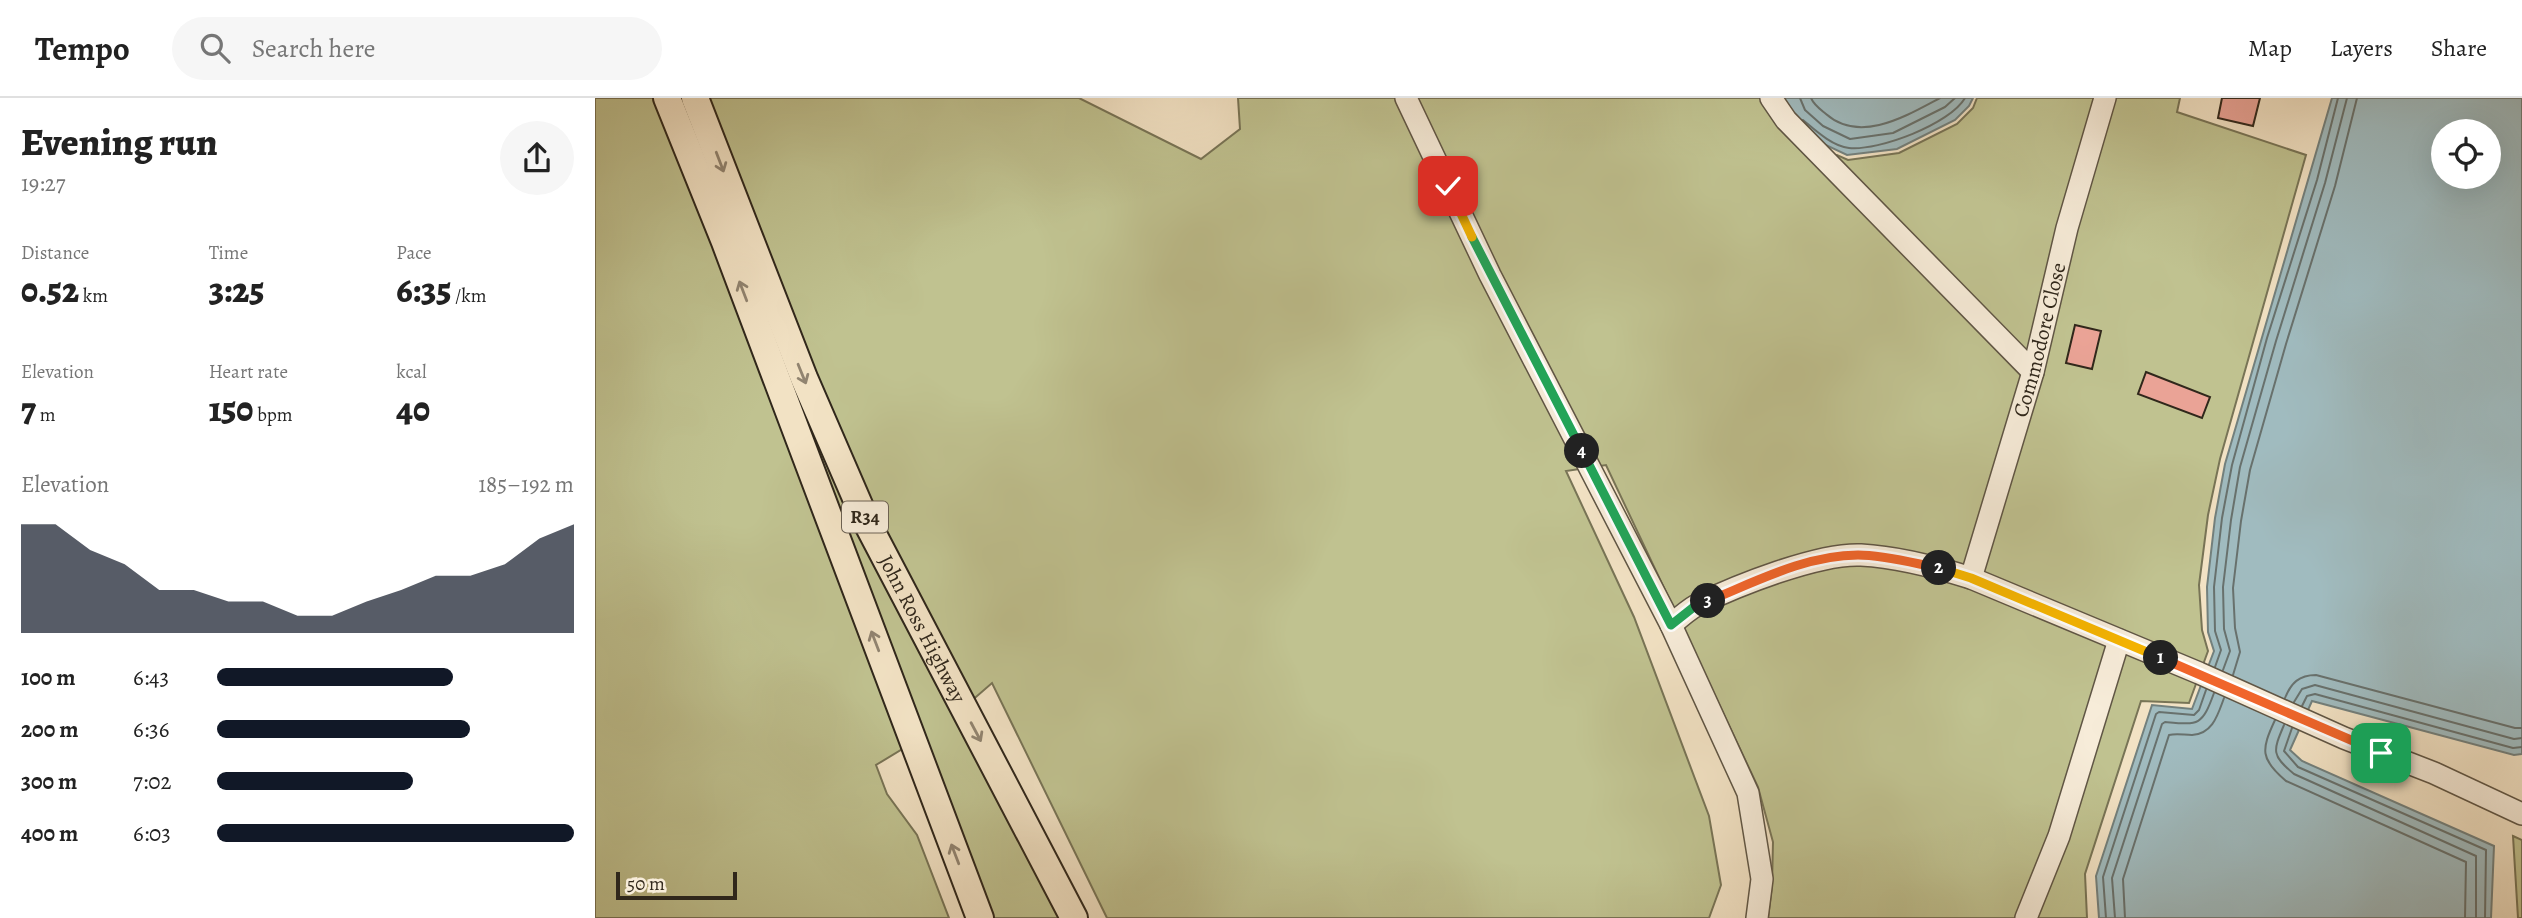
<!DOCTYPE html>
<meta charset="utf-8">
<style>
:root{--surface:#fff;--page:#f6f6f6;--text:#222;--muted:#767676;--line:#e0e0e0;--accent:#111827}
body{margin:0;font-family:Alegreya,serif;background:var(--page);color:var(--text);height:100vh;display:flex;flex-direction:column;font-size:26px;white-space:nowrap}
*{box-sizing:border-box;margin:0}
p{font-size:23px;color:var(--muted)}
.icon{flex:none;width:38px;height:38px;fill:none;stroke:currentColor;stroke-width:2;stroke-linecap:round;stroke-linejoin:round}
.map{position:relative;flex:1;overflow:hidden}
.panel{display:flex;flex-direction:column;background:var(--surface);width:595px}
.panel>*{flex:none}
.fabs{position:absolute;left:1836px;top:21px;display:grid;gap:14px}
.fabs a{display:grid;place-items:center;width:70px;height:70px;border-radius:50%;background:var(--surface);box-shadow:0 7px 28px #0002;font-size:35px}
.scale{position:absolute;left:21px;bottom:18px;width:121px;box-sizing:border-box;padding-left:7px;border:4px solid #30271b;border-top:0;font-size:19px;line-height:24px;white-space:nowrap;color:#30271b;-webkit-text-stroke:5px #f7ecd9;paint-order:stroke}
.pin{position:absolute;display:grid;place-items:center;width:60px;height:60px;color:#fff;margin:-30px;border-radius:14px;box-shadow:0 4px 10px #0006}
.km{position:absolute;width:35px;height:35px;margin:-18px;border-radius:50%;background:#222;color:#fff;font-size:19px;line-height:35px;text-align:center}
.round{display:grid;place-items:center;flex:none;width:74px;height:74px;border-radius:37px;background:var(--page)}
.head{display:flex;align-items:center;justify-content:space-between;height:119px;padding:0 21px}
h1{font-size:38px;font-weight:800;line-height:52px}
.figures{display:grid;grid-template-columns:repeat(3,1fr);gap:10px;height:119px;padding:7px 21px}
.figures div{display:grid;align-content:center}
.figures b{font-size:35px;font-weight:800}
.figures small{font-size:19px;font-weight:400}
.figures p{font-size:19px}
.chart{height:196px;padding:14px 21px}
.chart p{display:flex;justify-content:space-between}
.chart svg{width:100%;height:126px;margin-top:7px;fill:var(--accent);opacity:.7}
ul{padding:0 21px;list-style:none;font-size:23px}
li{display:grid;grid-template-columns:112px 84px 1fr;align-items:center;height:52px}
li i{height:18px;border-radius:9px;background:var(--accent)}
header{display:flex;align-items:center;gap:42px;box-sizing:border-box;height:98px;padding:0 35px;background:var(--surface);border-bottom:2px solid var(--line)}
header strong{font-size:33px}
nav{display:flex;gap:38px;margin-inline-start:auto;font-size:24px}
.search{width:490px;height:63px;background:var(--page);display:flex;align-items:center;gap:18px;box-sizing:border-box;padding:0 24px;border-radius:38px;color:var(--muted);font-size:26px}
main{display:flex;flex:1;min-height:0}
.map>svg:first-child{display:block}
.green{fill:#c0c290;stroke:#787456;stroke-width:2}
.water{fill:#a0bbbf;stroke:#73807d;stroke-width:2;fill-rule:evenodd}
.lines{fill:none;stroke-linecap:round;stroke-linejoin:round}
.shore{stroke:#68716d;stroke-width:2}
.building{fill:#eaa396;stroke:#30271b;stroke-width:2}
.minor-casing{stroke:#605645;stroke-width:24}
.major-casing{stroke:#30271b;stroke-width:30}
.minor{stroke:#f7ecd9;stroke-width:21}
.major{stroke:#f2e2c4;stroke-width:26}
.oneway{stroke:#918470}
.split-1-casing{stroke:#fff;stroke-width:14}
.split-2-casing{stroke:#fff;stroke-width:14}
.split-3-casing{stroke:#fff;stroke-width:14}
.split-4-casing{stroke:#fff;stroke-width:14}
.split-5-casing{stroke:#fff;stroke-width:14}
.split-6-casing{stroke:#fff;stroke-width:14}
.split-1{stroke:#f0652b;stroke-width:9}
.split-2{stroke:#f5b400;stroke-width:9}
.split-3{stroke:#f0652b;stroke-width:9}
.split-4{stroke:#22a559;stroke-width:9}
.split-5{stroke:#22a559;stroke-width:9}
.split-6{stroke:#f5b400;stroke-width:9}
.labels{text-anchor:middle;dominant-baseline:central;stroke-width:5;stroke-linejoin:round;paint-order:stroke}
.shield{fill:#f7ecd9;stroke:#6c6254;stroke-width:2}
.shield-label{font-size:19px;font-weight:bold;fill:#30271b}
.street-label{font-size:21px;fill:#30271b;stroke:#f7ecd9}
</style>
<header>
<strong>Tempo</strong>
<div class="search"><svg class="icon" aria-label="search" viewBox="0 0 24 24"><circle cx="10" cy="10" r="6"/><path d="M15 15l6 6"/></svg>Search here</div>
<nav><a>Map</a><a>Layers</a><a>Share</a></nav>
</header>
<main>
<section class="panel">
<div class="head"><div><h1>Evening run</h1><p>19:27</p></div><a class="round"><svg class="icon" aria-label="share" viewBox="0 0 24 24"><path d="M12 15V3M7 8l5-5 5 5M5 13v7h14v-7"/></svg></a></div>
<div class="figures">
<div><p>Distance</p><b>0.52<small> km</small></b></div>
<div><p>Time</p><b>3:25</b></div>
<div><p>Pace</p><b>6:35<small> /km</small></b></div>
</div>
<div class="figures">
<div><p>Elevation</p><b>7<small> m</small></b></div>
<div><p>Heart rate</p><b>150<small> bpm</small></b></div>
<div><p>kcal</p><b>40</b></div>
</div>
<div class="chart"><p><span>Elevation</span>185–192 m</p>
<svg viewBox="0 0 160 44" preserveAspectRatio="none"><path d="M0 44V6L10 6L20 15L30 20L40 29L50 29L60 33L70 33L80 38L90 38L100 33L110 29L120 24L130 24L140 20L150 11L160 6V44z"/></svg>
</div>
<ul>
<li><b>100 m</b>6:43<i style="width:66%"></i></li>
<li><b>200 m</b>6:36<i style="width:71%"></i></li>
<li><b>300 m</b>7:02<i style="width:55%"></i></li>
<li><b>400 m</b>6:03<i style="width:100%"></i></li>
</ul>
</section>
<div class="map">
<svg width="1927" height="820" viewBox="0 0 1927 820">
<rect width="100%" height="100%" fill="#f2e2c4"/>
<filter id="stains"><feTurbulence type="fractalNoise" baseFrequency=".00286" numOctaves="4"/><feColorMatrix values="0 0 0 0 .2 0 0 0 0 .09 0 0 0 0 .02 0 0 0 .5 -.17"/></filter>
<radialGradient id="worn" r=".72"><stop offset=".6" stop-color="#630" stop-opacity="0"/><stop offset="1" stop-color="#630" stop-opacity=".3"/></radialGradient>
<path class="green" d="M0 0H484L606 61 645 31 643 0H1170L1235 60 1242 57 1253 62 1304 55 1362 26 1378 10 1382 0H1585L1582 14 1711 57 1625 361 1613 417 1604 487 1607 532 1613 553 1594 605 1546 603 1490 776 1492 820H1173L1177 788 1178 744 1163 689 1011 367 971 373 1039 519 1114 718 1126 787 1114 820H512L397 585 359 618 465 820H399L329 638 281 667 292 696 322 737 354 820H0Z
M1918 738 1927 742V820H1923Z"/>
<path class="water" d="M1188 0H1378L1374 8 1360 22 1302 51 1252 57 1220 42 1197 21Z
M1737 0H1927V656L1919 657 1717 603 1695 652 1707 663 1899 748 1896 820H1504L1501 778 1557 607 1597 611 1619 553 1613 534 1612 489 1620 420 1630 366ZM1848 33H1894V79H1848Z"/>
<g class="lines">
<path class="shore" d="M1205 0 1210 12 1228 28 1255 41 1298 35 1350 9 1360 0
M1216 0C1219 7 1225 11 1231 16 1265 46 1311 18 1345 0
M1208 22C1220 32 1237 48 1254 50 1284 53 1355 26 1370 0
M1620 569 1626 552 1620 533 1619 489 1627 420 1637 367 1672 240 1722 82 1743 0
M1628 572 1635 553 1629 531 1628 489 1636 422 1645 369 1681 243 1730 85 1752 0
M1638 577 1645 554 1640 530 1638 490 1646 423 1655 372 1691 246 1740 88 1762 0
M1690 600C1696 585 1704 577 1721 577L1920 630H1927
M1699 604 1707 591 1720 587 1919 641 1927 640
M1707 608 1712 598 1720 596 1918 650 1927 649
M1680 622C1666 652 1665 661 1691 683L1871 764 1870 820
M1689 627C1678 653 1676 657 1699 676L1881 758V820
M1697 630 1689 653 1703 669 1891 752 1890 820
M1511 820 1508 779 1561 616 1564 614 1599 617 1604 612 1611 592
M1520 820 1517 780 1567 626 1570 624C1604 627 1607 628 1619 595
M1530 820 1528 781 1574 637C1582 635 1589 637 1597 637 1618 636 1623 616 1629 600"/>
</g>
<path class="building" d="M1627 0H1665L1658 28 1623 20Z
M1480 227 1506 233 1497 271 1471 265Z
M1551 274 1615 299 1607 320 1543 296Z"/>
<g class="lines">
<g class="minor-casing">
<g id="minor">
<path d="M811 0 895 177 1076 527 1153 695 1167 781 1162 820"/>
<path d="M1176 0 1191 22 1438 274"/>
<path id="s1" d="M1376 480 1438 274 1472 130 1510 0"/>
<path d="M1076 527C1084 520 1093 512 1102 507 1141 488 1223 455 1266 457 1303 459 1341 469 1376 480L1604 575 1749 640 1839 675 1927 716"/>
<path d="M1431 820 1464 738 1524 542"/>
</g>
</g>
<g class="major-casing">
<g id="major">
<path d="M72 0 130 144 385 820"/>
<path id="s2" d="M100 0 209 280 271 423 479 820"/>
</g>
</g>
<use href="#minor" class="minor"/>
<use href="#major" class="major"/>
</g>
<defs><path id="oneway-shaft" d="M-6 0H5M1.5-3L5.5 0L1.5 3" fill="none" stroke-width="1.6" stroke-linecap="round" stroke-linejoin="round" transform="scale(1.75)"/></defs>
<g class="oneway">
<use href="#oneway-shaft" transform="translate(125 64) rotate(69)"/>
<use href="#oneway-shaft" transform="translate(148 193) rotate(-111)"/>
<use href="#oneway-shaft" transform="translate(207 276) rotate(68)"/>
<use href="#oneway-shaft" transform="translate(280 543) rotate(-111)"/>
<use href="#oneway-shaft" transform="translate(381 634) rotate(62)"/>
<use href="#oneway-shaft" transform="translate(360 756) rotate(-111)"/>
</g>
<g class="lines">
<g class="split-1-casing">
<path id="split-1" d="M1566 560 1786 655"/>
</g>
<g class="split-2-casing">
<path id="split-2" d="M1344 470 1376 480 1566 560"/>
</g>
<g class="split-3-casing">
<path id="split-3" d="M1113 503C1160 484 1211 457 1263 457 1289 457 1318 465 1344 470"/>
</g>
<g class="split-4-casing">
<path id="split-4" d="M987 353 1076 527 1100 508 1113 503"/>
</g>
<g class="split-5-casing">
<path id="split-5" d="M877 139 987 353"/>
</g>
<g class="split-6-casing">
<path id="split-6" d="M853 88 877 139"/>
</g>
<use href="#split-1" class="split-1"/>
<use href="#split-2" class="split-2"/>
<use href="#split-3" class="split-3"/>
<use href="#split-4" class="split-4"/>
<use href="#split-5" class="split-5"/>
<use href="#split-6" class="split-6"/>
</g>
<g class="labels">
<rect class="shield" x="247" y="403.5" width="46" height="31" rx="5"/>
<g class="shield-label">
<text x="270" y="419">R34</text>
</g>
<g class="street-label">
<text stroke="none"><textPath href="#s1" startOffset="248">Commodore Close</textPath></text>
<text stroke="none"><textPath href="#s2" startOffset="578">John Ross Highway</textPath></text>
</g>
</g>
<rect width="100%" height="100%" filter="url(#stains)"/>
<rect width="100%" height="100%" fill="url(#worn)"/>
</svg>
<div class="fabs">
<a><svg class="icon" aria-label="locate" viewBox="0 0 24 24"><circle cx="12" cy="12" r="6"/><path d="M12 2v4M12 18v4M2 12h4M18 12h4"/></svg></a>
</div>
<div class="scale">50 m</div>
<div class="pin" style="left:1786px;top:655px;background:#1e9e55"><svg class="icon" aria-label="arrive" viewBox="0 0 24 24"><path d="M6 21V4h12l-3 4 3 4H6"/></svg></div>
<div class="pin" style="left:853px;top:88px;background:#d93025"><svg class="icon" aria-label="check" viewBox="0 0 24 24"><path d="M5 12l5 5 9-10"/></svg></div>
<b class="km" style="left:1566px;top:560px">1</b>
<b class="km" style="left:1344px;top:470px">2</b>
<b class="km" style="left:1113px;top:503px">3</b>
<b class="km" style="left:987px;top:353px">4</b>
</div>
</main>
